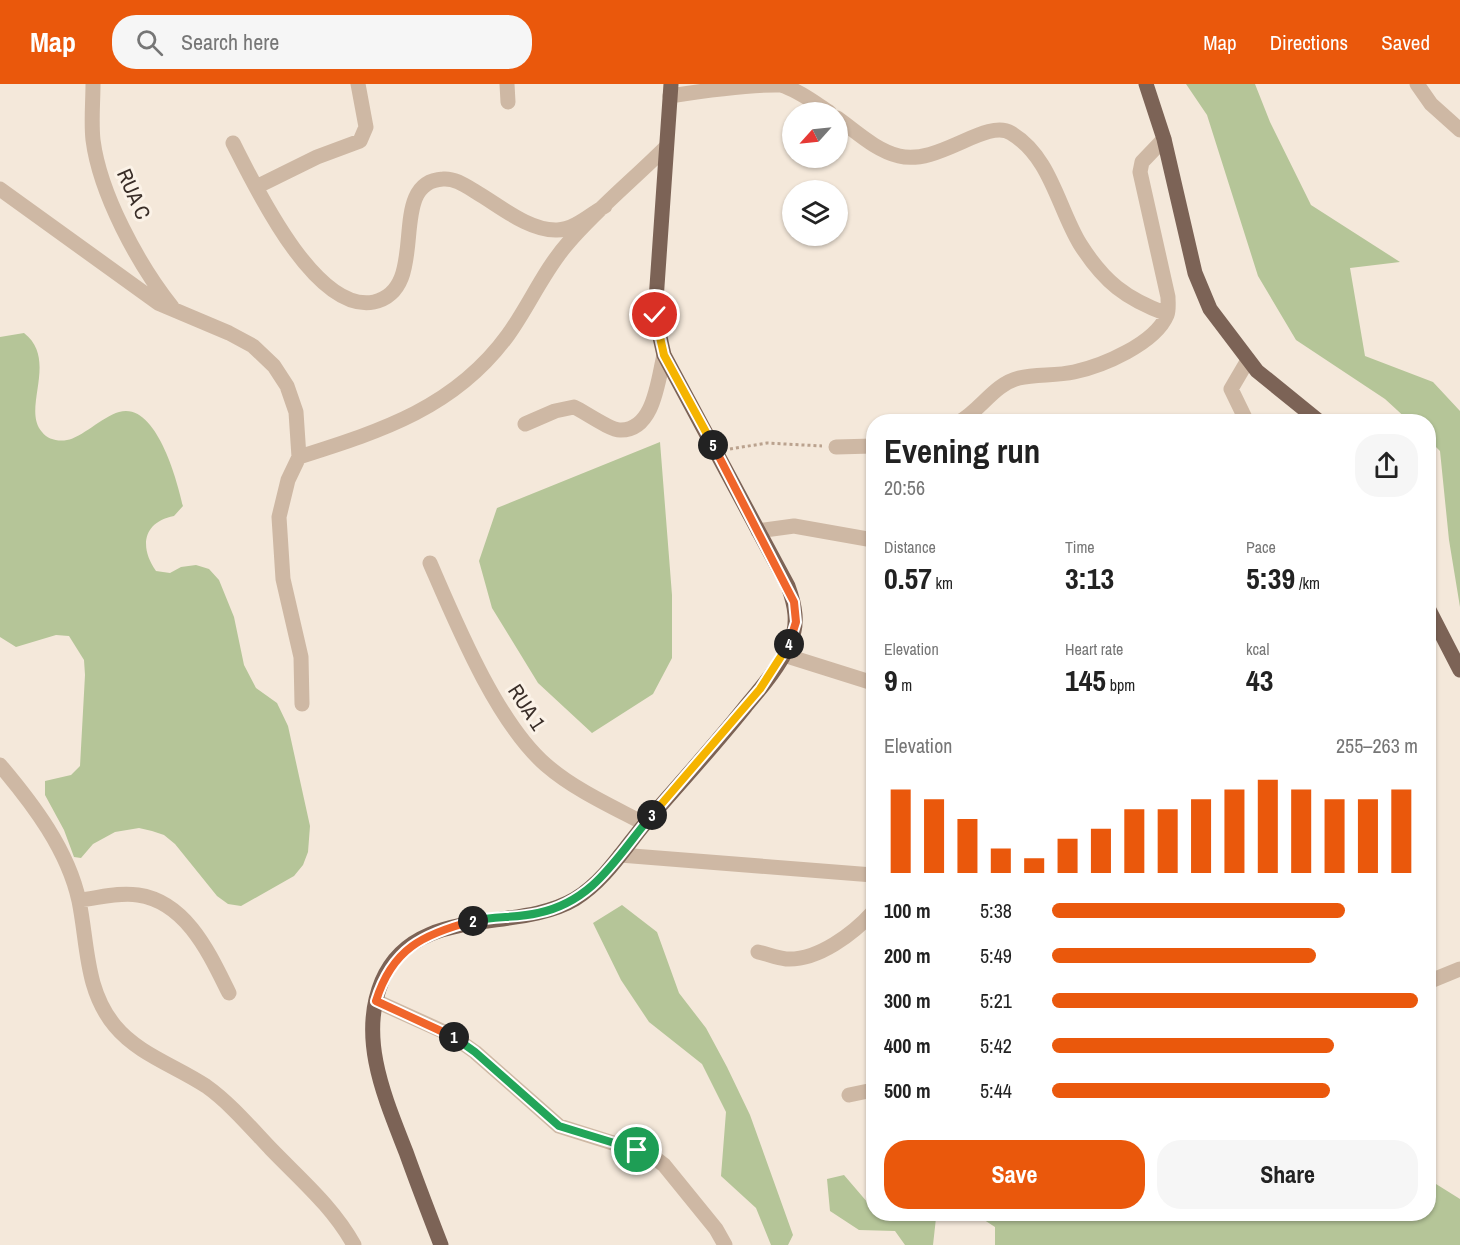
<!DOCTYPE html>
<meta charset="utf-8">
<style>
:root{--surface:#fff;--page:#f6f6f6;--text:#222;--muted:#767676;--accent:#ea580c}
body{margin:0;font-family:"Archivo Narrow",sans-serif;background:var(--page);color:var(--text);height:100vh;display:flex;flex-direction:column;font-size:22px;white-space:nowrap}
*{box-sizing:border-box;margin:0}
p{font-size:20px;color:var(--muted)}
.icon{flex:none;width:33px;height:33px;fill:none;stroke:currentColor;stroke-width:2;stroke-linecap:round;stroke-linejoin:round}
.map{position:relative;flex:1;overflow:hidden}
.drawer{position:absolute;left:866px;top:330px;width:570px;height:807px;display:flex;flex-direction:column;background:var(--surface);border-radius:24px;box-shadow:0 2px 4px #0004}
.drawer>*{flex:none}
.needle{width:39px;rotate:243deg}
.tools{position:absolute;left:782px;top:18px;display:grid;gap:12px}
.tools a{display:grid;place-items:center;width:66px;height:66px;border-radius:50%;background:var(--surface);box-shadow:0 2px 4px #0004;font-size:30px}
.pin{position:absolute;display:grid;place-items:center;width:51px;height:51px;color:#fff;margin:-26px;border:3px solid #fff;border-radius:50%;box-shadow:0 2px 6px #0007}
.km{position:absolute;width:30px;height:30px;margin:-15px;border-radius:50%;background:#222;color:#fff;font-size:16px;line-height:30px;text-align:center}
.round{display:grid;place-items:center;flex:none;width:63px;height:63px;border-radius:24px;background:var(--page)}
.head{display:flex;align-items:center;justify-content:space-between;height:102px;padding:0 18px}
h1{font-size:33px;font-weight:700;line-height:45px}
.stats{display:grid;grid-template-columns:repeat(3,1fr);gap:9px;height:102px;padding:6px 18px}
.stats div{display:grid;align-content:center}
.stats b{font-size:30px;font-weight:700}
.stats small{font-size:16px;font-weight:400}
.stats p{font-size:16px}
.chart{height:168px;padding:12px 18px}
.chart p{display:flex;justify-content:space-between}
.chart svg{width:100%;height:108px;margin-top:6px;stroke:var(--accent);stroke-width:6}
.action{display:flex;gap:12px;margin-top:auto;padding:12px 18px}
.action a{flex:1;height:69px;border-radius:24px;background:var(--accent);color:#fff;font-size:24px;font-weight:700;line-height:69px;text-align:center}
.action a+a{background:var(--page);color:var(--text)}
ul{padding:0 18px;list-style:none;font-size:20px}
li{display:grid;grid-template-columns:96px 72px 1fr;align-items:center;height:45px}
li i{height:15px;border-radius:8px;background:var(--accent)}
header{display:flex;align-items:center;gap:36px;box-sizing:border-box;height:84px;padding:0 30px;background:var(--accent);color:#fff}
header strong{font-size:28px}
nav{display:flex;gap:33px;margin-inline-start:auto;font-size:21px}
.search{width:420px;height:54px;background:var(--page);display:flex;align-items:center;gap:15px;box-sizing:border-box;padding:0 21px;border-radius:24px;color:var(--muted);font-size:22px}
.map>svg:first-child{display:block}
.green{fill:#b5c598}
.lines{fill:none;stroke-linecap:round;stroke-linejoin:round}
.path{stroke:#baa28e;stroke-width:3;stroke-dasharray:3 3;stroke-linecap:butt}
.minor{stroke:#ceb8a4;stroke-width:15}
.major{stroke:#7c6356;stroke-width:15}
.split-1-casing{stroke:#fff;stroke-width:12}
.split-2-casing{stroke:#fff;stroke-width:12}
.split-3-casing{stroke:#fff;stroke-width:12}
.split-4-casing{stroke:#fff;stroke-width:12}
.split-5-casing{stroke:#fff;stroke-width:12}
.split-6-casing{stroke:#fff;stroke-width:12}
.split-1{stroke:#22a559;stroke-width:8}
.split-2{stroke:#f0652b;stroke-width:8}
.split-3{stroke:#22a559;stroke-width:8}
.split-4{stroke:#f5b400;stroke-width:8}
.split-5{stroke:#f0652b;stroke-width:8}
.split-6{stroke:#f5b400;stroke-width:8}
.labels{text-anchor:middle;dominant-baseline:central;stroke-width:6;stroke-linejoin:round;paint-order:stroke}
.street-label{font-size:21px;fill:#392d27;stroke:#fbf2e7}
</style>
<header>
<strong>Map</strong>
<div class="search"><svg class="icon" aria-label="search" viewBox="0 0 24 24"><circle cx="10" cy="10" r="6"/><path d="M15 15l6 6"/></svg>Search here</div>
<nav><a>Map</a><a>Directions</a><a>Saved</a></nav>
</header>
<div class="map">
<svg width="1460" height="1161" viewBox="0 0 1460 1161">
<rect width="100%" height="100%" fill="#f4e8da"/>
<path class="green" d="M1186 0H1255L1270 38 1311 121 1400 178 1350 184 1365 272 1433 298 1460 327V523L1449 456 1440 367 1428 355V338L1409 337 1385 315 1296 256 1258 192 1207 31Z
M24 249C59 276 21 325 42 348 47 355 58 358 67 356 81 354 102 333 119 328 156 317 177 396 183 422L174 432C143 438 139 463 156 487L170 489 181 483 196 481 209 485 219 496 234 533 244 581 256 604 277 619 288 642 310 742 308 768 303 781 294 792 241 822 228 820 217 812 175 760 164 751 152 747 139 744 115 748 93 760 81 774 74 773 64 746 45 711V697L71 691 80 682 85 591 84 576 69 552 56 551 16 563 0 553V253Z
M660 358 672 511V574L653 610 592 649 538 599 492 524 479 477 497 424Z
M622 821 657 848 679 909 706 944 727 983 750 1031 793 1151 788 1161H771L756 1124 721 1092 726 1028 702 980 649 938 621 896 593 839Z
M844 1091 868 1119H873V1130H946L936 1134 933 1161H905L895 1147 859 1146 830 1127 827 1095Z
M1428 1095 1460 1115V1161H995V1143L975 1130H1428Z"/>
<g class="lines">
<path class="path" d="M730 365 767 359 822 362"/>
<path class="minor" d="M93 0C93 18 91 38 93 56 100 110 138 180 172 223
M507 0 508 18
M1417 0 1431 20 1460 46
M670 12C702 7 748 0 781 1 798 6 815 19 829 28
M837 34C857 48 875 66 899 72 938 82 986 34 1011 49 1051 73 1058 124 1080 160 1104 198 1126 215 1167 230
M233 59C254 100 315 230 374 218 433 205 384 98 443 95 455 94 466 102 476 108 500 122 529 147 557 146 574 146 591 130 605 122
M256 103 317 73 360 57 366 43 358 0
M0 105 158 219 229 249 253 262 274 282 287 302 296 328 299 373 288 396 279 433 283 495 301 573 302 620
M959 338C981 326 994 300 1019 294 1036 290 1056 292 1074 288 1102 282 1155 260 1167 231 1169 226 1168 218 1168 213L1140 88 1142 78 1164 55
M1247 338 1231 305 1248 276
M525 340 555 327 574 323C585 328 610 346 620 346 654 347 658 296 664 271
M836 363 873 362
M299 373C381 347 455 324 508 251 529 222 544 186 568 159 597 125 634 95 666 63
M758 447 794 442 873 456
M430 479C456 539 497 639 546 681 575 706 611 722 645 740
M784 571 873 599
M0 681C33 720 68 766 79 817 88 861 85 906 115 942 138 970 176 982 206 1002 230 1019 251 1044 271 1065 301 1096 333 1123 354 1161
M620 771 873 791
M79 816C99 814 118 808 138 811 187 818 210 871 229 909
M758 868C767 870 777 874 786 875 818 877 854 849 873 828
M1428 898 1460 885
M376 917 451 951 475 968 559 1042 651 1071 664 1081 716 1145 725 1161
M849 1011 873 1006"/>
<path class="major" d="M1146 0 1164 55 1195 189 1210 225 1257 287 1320 338
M1428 524 1460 586
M441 1161C429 1130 417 1099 406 1068 385 1014 358 954 382 897 415 819 516 850 575 815 606 796 625 763 648 736 681 698 715 661 746 622 762 603 780 582 790 559 799 540 795 521 788 502L664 271 655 231 671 0"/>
</g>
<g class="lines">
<g class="split-1-casing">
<path id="split-1" d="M454 953 475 968 559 1042 637 1066"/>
</g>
<g class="split-2-casing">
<path id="split-2" d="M454 953 376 917C392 865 423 850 473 837"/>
</g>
<g class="split-3-casing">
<path id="split-3" d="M473 837C494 832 517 834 538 829 595 817 617 772 652 731"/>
</g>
<g class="split-4-casing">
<path id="split-4" d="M652 731 760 605 789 560"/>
</g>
<g class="split-5-casing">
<path id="split-5" d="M713 361 794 518 796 538 789 560"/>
</g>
<g class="split-6-casing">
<path id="split-6" d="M655 231 664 271 713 361"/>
</g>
<use href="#split-1" class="split-1"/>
<use href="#split-2" class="split-2"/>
<use href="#split-3" class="split-3"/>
<use href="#split-4" class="split-4"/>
<use href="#split-5" class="split-5"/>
<use href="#split-6" class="split-6"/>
</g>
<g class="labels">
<g class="street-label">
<text transform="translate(134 110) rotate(66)">RUA C</text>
<text transform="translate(527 623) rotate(57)">RUA 1</text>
</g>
</g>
</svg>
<div class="tools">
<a><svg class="needle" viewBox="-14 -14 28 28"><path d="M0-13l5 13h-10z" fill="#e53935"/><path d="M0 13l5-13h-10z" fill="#767676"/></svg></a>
<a><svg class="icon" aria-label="layers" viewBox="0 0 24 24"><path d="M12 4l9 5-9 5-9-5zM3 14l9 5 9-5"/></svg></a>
</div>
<div class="pin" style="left:637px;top:1066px;background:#1e9e55"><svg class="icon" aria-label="arrive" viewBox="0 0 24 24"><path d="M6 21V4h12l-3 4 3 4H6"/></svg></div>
<div class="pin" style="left:655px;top:231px;background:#d93025"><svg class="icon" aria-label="check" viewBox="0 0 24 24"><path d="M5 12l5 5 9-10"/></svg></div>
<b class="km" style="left:454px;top:953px">1</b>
<b class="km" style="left:473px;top:837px">2</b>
<b class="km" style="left:652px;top:731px">3</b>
<b class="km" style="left:789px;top:560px">4</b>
<b class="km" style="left:713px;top:361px">5</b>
<section class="drawer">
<div class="head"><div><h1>Evening run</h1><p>20:56</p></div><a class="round"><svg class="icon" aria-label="share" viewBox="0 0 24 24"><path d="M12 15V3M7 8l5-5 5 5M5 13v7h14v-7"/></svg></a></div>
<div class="stats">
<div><p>Distance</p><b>0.57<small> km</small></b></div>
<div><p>Time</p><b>3:13</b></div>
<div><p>Pace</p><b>5:39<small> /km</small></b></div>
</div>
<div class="stats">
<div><p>Elevation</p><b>9<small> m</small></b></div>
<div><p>Heart rate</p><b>145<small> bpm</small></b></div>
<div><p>kcal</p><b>43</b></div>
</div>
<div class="chart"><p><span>Elevation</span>255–263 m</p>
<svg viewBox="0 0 160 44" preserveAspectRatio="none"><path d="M5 44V10M15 44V14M25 44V22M35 44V34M45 44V38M55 44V30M65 44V26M75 44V18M85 44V18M95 44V14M105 44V10M115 44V6M125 44V10M135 44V14M145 44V14M155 44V10"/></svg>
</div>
<ul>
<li><b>100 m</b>5:38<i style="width:80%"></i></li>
<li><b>200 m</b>5:49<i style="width:72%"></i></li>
<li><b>300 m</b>5:21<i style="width:100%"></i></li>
<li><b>400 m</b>5:42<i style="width:77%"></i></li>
<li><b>500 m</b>5:44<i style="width:76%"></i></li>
</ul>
<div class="action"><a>Save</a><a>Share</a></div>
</section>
</div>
